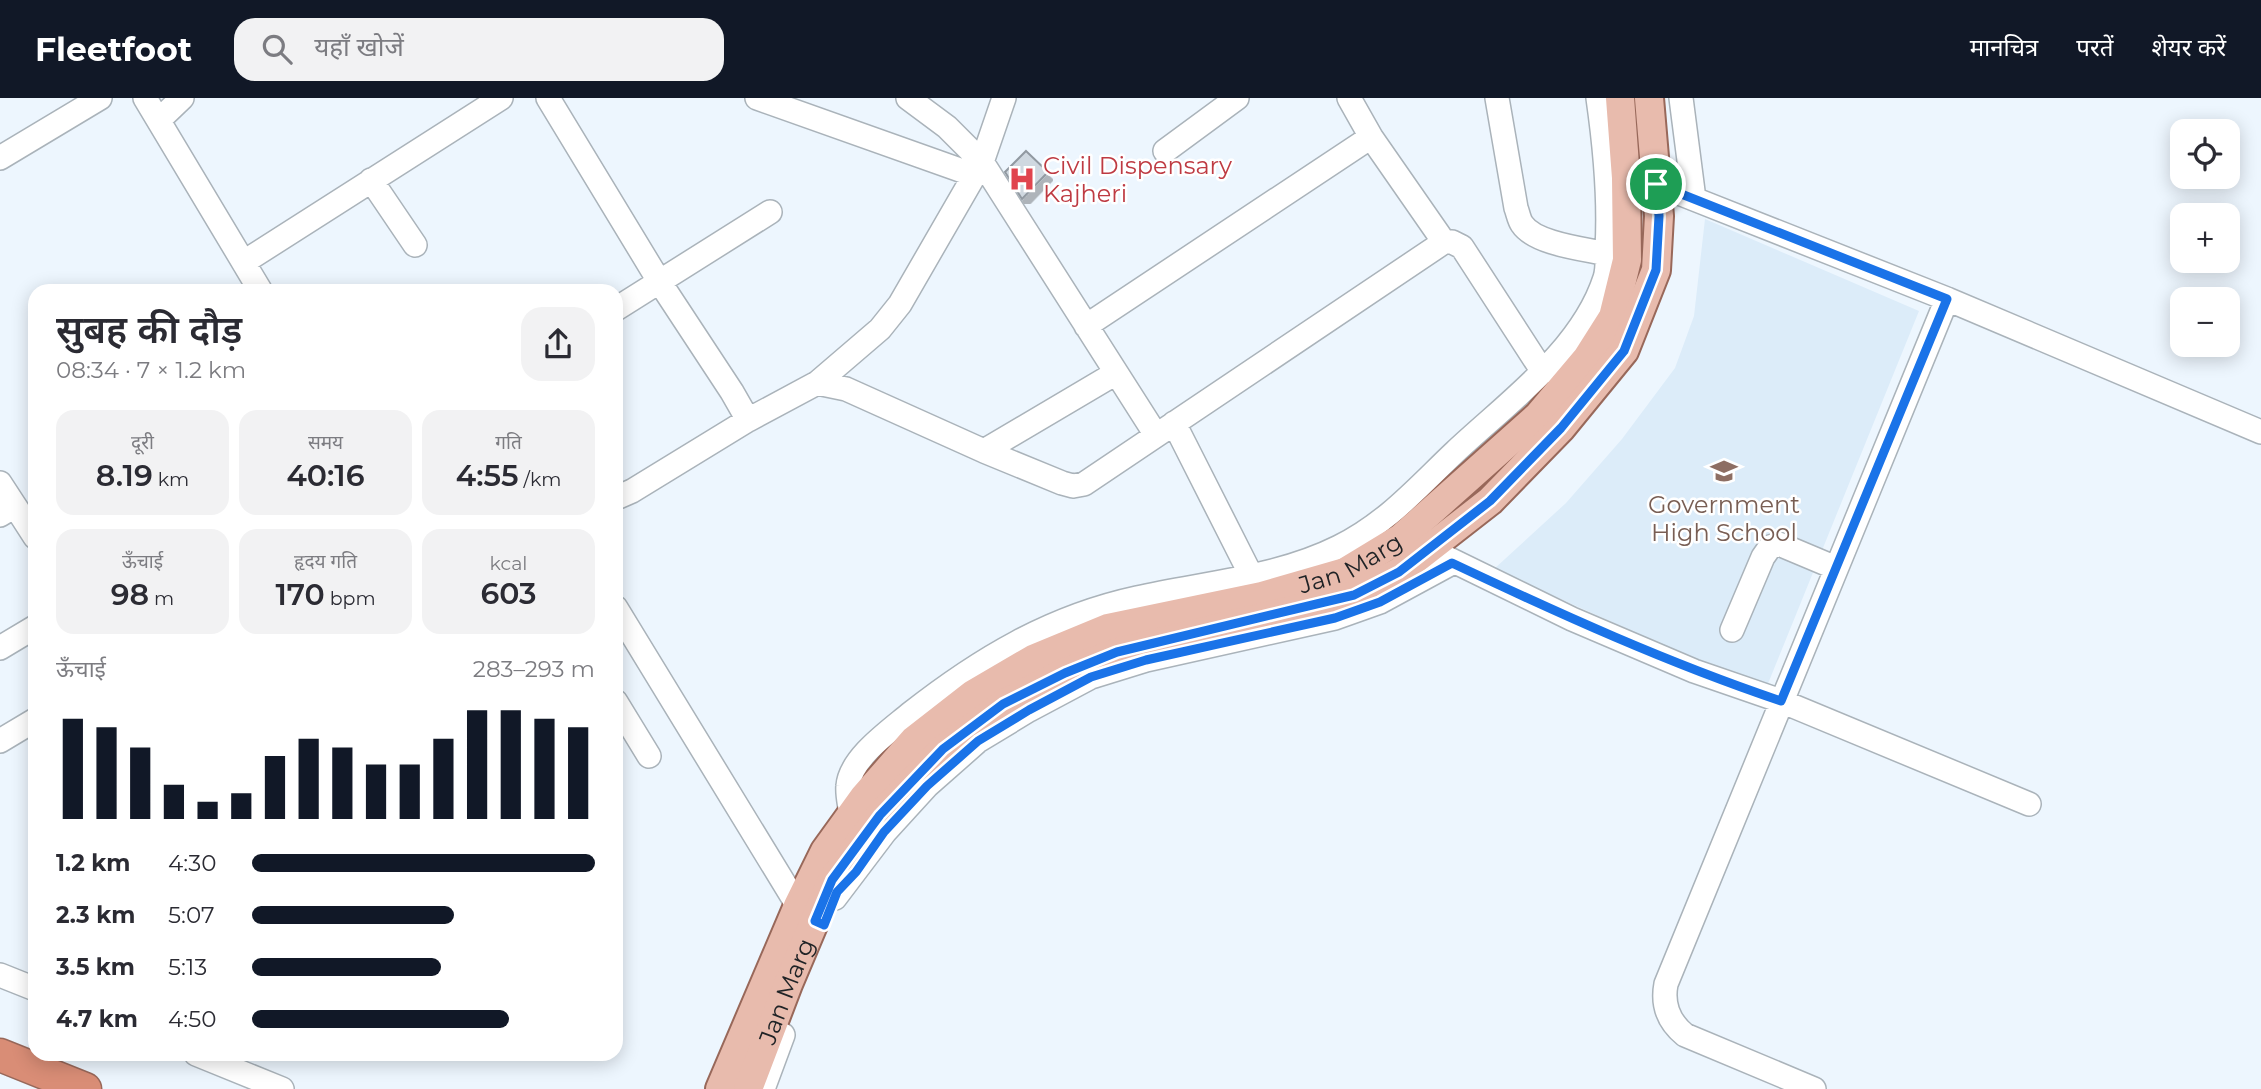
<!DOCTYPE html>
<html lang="hi">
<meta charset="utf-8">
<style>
:root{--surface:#fff;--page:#f2f2f3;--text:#2b2b33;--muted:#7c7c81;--accent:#111827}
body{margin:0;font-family:Montserrat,"Noto Sans Devanagari",sans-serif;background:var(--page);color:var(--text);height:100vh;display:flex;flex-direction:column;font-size:26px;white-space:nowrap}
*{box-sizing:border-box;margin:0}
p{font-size:23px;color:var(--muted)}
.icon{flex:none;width:38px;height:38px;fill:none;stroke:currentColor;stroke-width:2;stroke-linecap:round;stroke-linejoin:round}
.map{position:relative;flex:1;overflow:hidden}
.panel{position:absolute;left:28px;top:186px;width:595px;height:777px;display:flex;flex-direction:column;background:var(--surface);border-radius:21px;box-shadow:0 4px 18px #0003}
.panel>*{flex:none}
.controls{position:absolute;left:2170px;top:21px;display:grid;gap:14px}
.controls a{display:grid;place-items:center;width:70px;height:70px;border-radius:14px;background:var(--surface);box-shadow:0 4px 18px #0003;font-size:35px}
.pin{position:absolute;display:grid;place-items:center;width:60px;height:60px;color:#fff;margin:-30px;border:4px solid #fff;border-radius:50%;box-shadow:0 2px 7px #0007}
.round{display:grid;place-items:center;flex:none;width:74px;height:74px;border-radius:21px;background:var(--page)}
.overview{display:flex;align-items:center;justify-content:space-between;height:119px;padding:0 28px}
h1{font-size:38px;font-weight:600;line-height:52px}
.figures{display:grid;grid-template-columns:repeat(3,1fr);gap:10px;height:119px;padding:7px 28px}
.figures div{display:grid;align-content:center;border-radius:18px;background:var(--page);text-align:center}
.figures b{font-size:30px;font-weight:600}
.figures small{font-size:19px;font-weight:400}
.figures p{font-size:19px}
.chart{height:196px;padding:14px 28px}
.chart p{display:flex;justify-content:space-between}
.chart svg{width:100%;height:126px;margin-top:7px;stroke:var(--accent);stroke-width:6}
ul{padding:0 28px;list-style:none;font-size:23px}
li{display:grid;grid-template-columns:112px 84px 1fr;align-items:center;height:52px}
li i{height:18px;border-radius:9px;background:var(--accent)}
header{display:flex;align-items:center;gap:42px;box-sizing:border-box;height:98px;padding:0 35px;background:var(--accent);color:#fff}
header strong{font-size:33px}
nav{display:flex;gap:38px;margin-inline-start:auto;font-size:24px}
.search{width:490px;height:63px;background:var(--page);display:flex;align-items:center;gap:18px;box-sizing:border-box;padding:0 24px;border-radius:21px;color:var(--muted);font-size:26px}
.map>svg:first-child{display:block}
.built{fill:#dcecf9}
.building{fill:#cfd8e0;stroke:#9199a1;stroke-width:2;filter:url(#shadow)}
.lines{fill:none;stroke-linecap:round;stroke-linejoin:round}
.minor-casing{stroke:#aab3ba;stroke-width:26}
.major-casing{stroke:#98685a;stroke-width:32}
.highway-casing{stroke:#98685a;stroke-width:35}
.minor{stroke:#fff;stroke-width:23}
.major{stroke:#e8bbad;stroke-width:28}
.highway{stroke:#d98d76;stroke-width:32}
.route-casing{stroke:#fff;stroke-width:14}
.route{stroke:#1a73e8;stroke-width:9}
.labels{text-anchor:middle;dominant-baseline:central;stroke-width:5;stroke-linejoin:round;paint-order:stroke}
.health-label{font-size:24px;fill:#be3a42;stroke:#fff;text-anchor:start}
.education-label{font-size:24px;fill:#785e54;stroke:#fff}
.street-label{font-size:24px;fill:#202326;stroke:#fff}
</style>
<header>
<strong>Fleetfoot</strong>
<div class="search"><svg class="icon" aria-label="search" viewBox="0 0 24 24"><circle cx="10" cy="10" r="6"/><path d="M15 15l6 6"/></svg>यहाँ खोजें</div>
<nav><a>मानचित्र</a><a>परतें</a><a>शेयर करें</a></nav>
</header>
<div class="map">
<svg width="2261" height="991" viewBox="0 0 2261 991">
<defs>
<filter id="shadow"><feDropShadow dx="4.5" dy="8" stdDeviation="0" flood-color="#0004"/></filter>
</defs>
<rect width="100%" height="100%" fill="#edf6fe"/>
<path class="built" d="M1705 121 1919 213 1765 593 1494 471 1566 405 1622 341 1675 270 1694 218Z"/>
<path class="building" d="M1026 53 1048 74 1022 101 1005 74Z"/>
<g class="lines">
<g class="minor-casing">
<path id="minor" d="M145 0 260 192
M548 0 659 183 732 294 748 322
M757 0 974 77
M908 0 947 29 982 64 1004 0
M1497 0 1516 110C1518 115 1519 122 1522 126 1535 146 1585 151 1607 156
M1681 0 1694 101
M159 22 182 0
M1165 53 1237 0
M0 60 100 0
M371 82 415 147
M1656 86 1947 201 2261 334
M1444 144H1452L1462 149 1543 274
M244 164 501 0
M616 211 770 114
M1086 228 1371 39
M817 285 880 231 900 206 982 64 1156 337
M1174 325 1258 491
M984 353 1116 275
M0 385 15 408
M616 400 632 393 748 322 817 285 846 291 984 353 1062 385 1073 388 1084 386 1444 144 1371 39 1349 0
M0 417 15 408 35 439
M1439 456 1572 521 1694 573 1781 603 2029 706
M616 510 798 808 807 816
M1732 532 1763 459 1770 449 1779 446 1836 470
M0 550 35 529
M616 604 649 658
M0 643 35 622
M851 717C850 707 847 697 848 688 850 660 891 632 911 615 980 561 1050 519 1137 500 1204 485 1277 480 1339 449 1387 425 1417 390 1455 354 1508 304 1582 252 1605 180 1608 171 1607 160 1607 151 1610 101 1605 49 1598 0
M835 800 885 734 927 688 978 643 1029 612 1091 579 1146 562 1335 520 1380 504 1452 465
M0 877 35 891
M196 956 282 991
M763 991 783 937
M1814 991 1685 937C1669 924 1662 907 1666 886L1947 201"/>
</g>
<g class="major-casing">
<g id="major">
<path id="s1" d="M720 991 798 808 825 753 864 699 914 642 973 596 1033 561 1108 530 1262 498 1345 474 1401 440 1538 318 1587 260 1613 219 1627 162 1626 80 1620 0"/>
<path id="s2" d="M748 991 788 886 832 782 880 717 943 651 1003 606 1065 574 1117 554 1354 497 1399 474 1490 403 1561 330 1624 253 1656 172 1659 118 1649 0"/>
</g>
</g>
<g class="highway-casing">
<path id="highway" d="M0 957 85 991"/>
</g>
<use href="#minor" class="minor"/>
<use href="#major" class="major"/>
<use href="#highway" class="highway"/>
</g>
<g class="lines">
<g class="route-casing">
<path id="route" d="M1656 86 1947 201 1781 603C1668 565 1560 516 1452 465L1380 504 1335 520 1146 562 1091 579 1029 612 978 643 927 688 884 734 856 774 837 794 824 827 815 823 832 782 880 717 943 651 1003 606 1065 575 1117 554 1354 497 1399 474 1490 403 1561 330 1624 253 1656 172 1659 118Z"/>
</g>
<use href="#route" class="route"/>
</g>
<defs>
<g id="hospital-bare" transform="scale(2.1)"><path d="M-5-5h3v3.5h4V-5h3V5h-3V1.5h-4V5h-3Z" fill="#e0444e" stroke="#fff" stroke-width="2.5" paint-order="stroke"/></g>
<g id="school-bare" transform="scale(2.1)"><path d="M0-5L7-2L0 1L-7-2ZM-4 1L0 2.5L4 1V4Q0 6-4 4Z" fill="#8d6e63" stroke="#fff" stroke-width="2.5" paint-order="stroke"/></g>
</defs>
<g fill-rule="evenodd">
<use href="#hospital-bare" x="1022" y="81"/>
<use href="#school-bare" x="1724" y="373"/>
</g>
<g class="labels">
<g class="health-label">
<text x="1043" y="67">Civil Dispensary<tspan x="1043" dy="28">Kajheri</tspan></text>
</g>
<g class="education-label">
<text x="1724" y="406">Government<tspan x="1724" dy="28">High School</tspan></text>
</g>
<g class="street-label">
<text stroke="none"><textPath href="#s1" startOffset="880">Jan Marg</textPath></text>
<text stroke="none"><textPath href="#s2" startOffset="105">Jan Marg</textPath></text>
</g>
</g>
</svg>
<div class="controls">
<a><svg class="icon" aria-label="locate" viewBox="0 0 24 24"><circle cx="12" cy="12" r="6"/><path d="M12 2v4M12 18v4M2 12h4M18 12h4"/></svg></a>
<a>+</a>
<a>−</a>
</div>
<div class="pin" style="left:1656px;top:86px;background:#1e9e55"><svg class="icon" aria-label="arrive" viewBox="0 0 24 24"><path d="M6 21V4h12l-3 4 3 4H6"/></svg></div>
<section class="panel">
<div class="overview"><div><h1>सुबह की दौड़</h1><p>08:34 · 7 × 1.2 km</p></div><a class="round"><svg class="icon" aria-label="share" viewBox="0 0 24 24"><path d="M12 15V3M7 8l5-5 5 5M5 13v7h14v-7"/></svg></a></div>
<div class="figures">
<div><p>दूरी</p><b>8.19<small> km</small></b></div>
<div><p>समय</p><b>40:16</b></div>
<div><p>गति</p><b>4:55<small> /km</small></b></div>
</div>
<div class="figures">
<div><p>ऊँचाई</p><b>98<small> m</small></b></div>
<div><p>हृदय गति</p><b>170<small> bpm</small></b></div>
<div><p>kcal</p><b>603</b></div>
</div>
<div class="chart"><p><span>ऊँचाई</span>283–293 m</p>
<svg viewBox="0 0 160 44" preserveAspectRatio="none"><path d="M5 44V9M15 44V12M25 44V19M35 44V32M45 44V38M55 44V35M65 44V22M75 44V16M85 44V19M95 44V25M105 44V25M115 44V16M125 44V6M135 44V6M145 44V9M155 44V12"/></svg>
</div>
<ul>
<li><b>1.2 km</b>4:30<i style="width:100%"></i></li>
<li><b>2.3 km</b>5:07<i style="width:59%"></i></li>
<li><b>3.5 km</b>5:13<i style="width:55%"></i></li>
<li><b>4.7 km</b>4:50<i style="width:75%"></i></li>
</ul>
</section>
</div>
